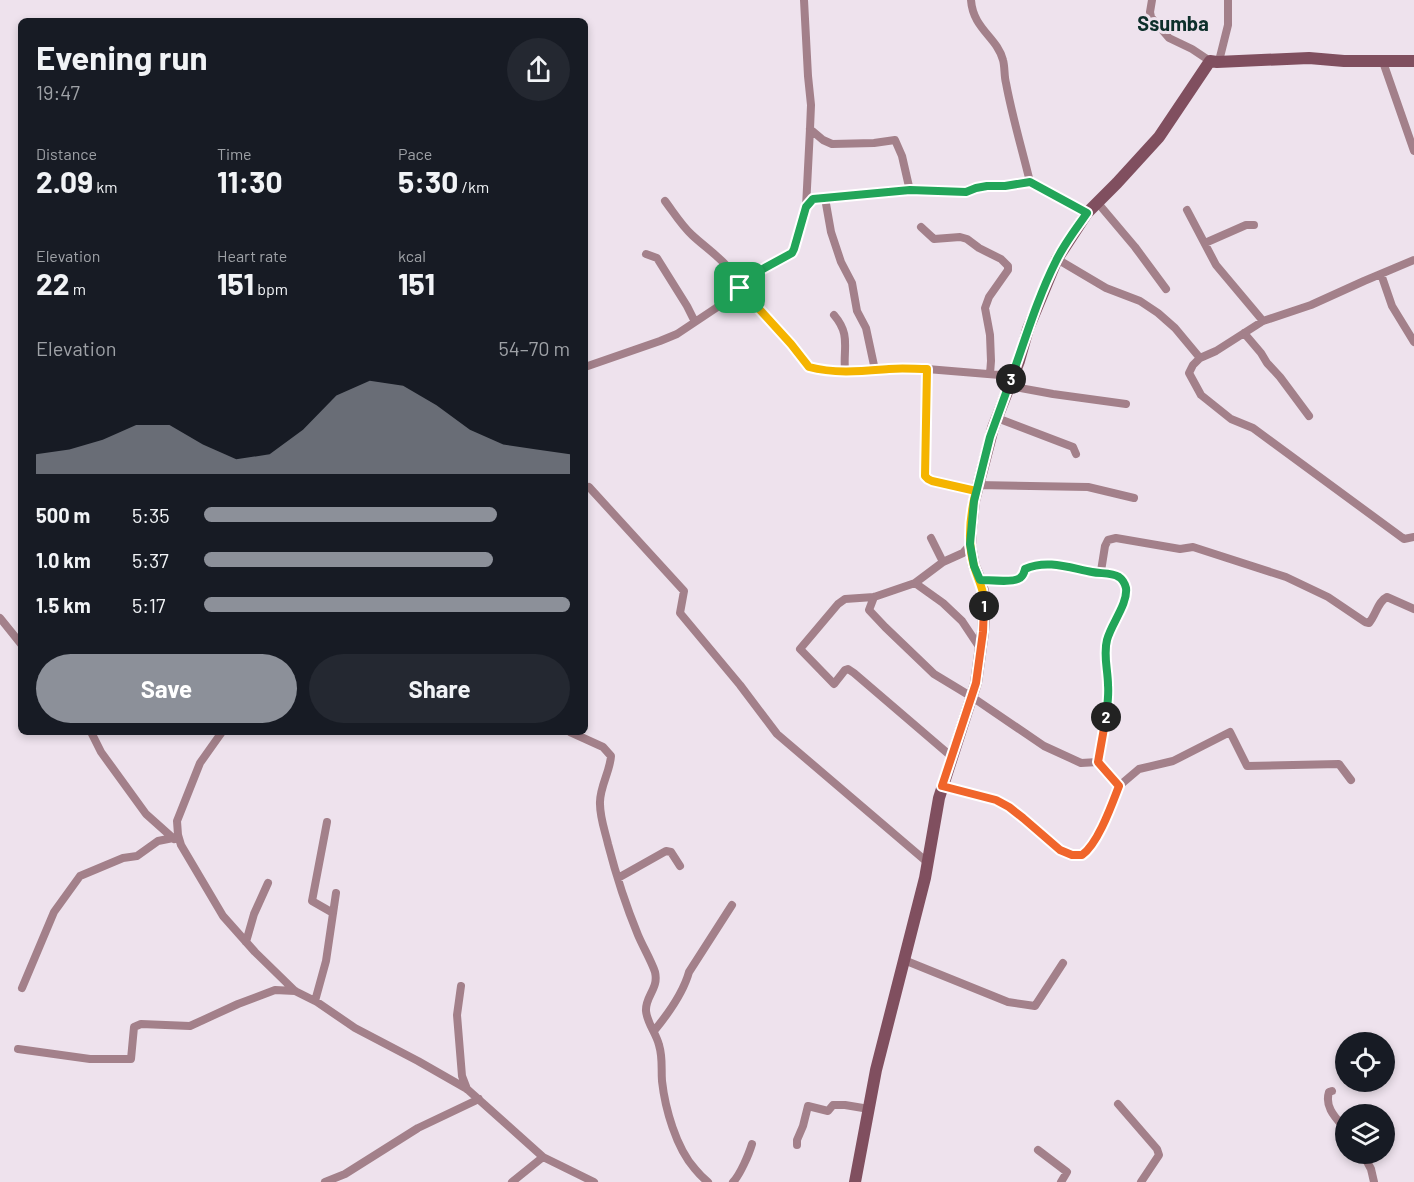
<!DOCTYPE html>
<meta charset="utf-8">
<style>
:root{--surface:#171b24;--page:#242831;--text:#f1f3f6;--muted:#9ea1a6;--accent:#8c9099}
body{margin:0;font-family:Barlow,sans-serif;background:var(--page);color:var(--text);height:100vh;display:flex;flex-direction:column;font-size:22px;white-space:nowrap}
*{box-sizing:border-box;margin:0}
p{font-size:20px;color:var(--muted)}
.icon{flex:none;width:33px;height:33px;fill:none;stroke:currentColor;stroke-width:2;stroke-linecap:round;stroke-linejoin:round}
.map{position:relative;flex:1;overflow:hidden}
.panel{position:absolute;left:18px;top:18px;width:570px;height:717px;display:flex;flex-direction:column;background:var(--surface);border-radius:9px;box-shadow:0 3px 9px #0003}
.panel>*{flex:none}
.buttons{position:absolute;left:1335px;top:1032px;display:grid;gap:12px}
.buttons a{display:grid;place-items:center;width:60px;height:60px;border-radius:50%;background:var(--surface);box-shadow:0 3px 9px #0003;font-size:30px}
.pin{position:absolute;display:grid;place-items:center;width:51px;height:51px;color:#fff;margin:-26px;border-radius:12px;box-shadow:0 3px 9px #0006}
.km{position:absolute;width:30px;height:30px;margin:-15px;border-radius:50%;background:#222;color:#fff;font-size:16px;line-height:30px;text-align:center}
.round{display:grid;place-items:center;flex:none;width:63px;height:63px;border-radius:32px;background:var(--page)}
.overview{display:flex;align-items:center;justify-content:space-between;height:102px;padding:0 18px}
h1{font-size:33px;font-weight:700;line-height:45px}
.metrics{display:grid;grid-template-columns:repeat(3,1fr);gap:9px;height:102px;padding:6px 18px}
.metrics div{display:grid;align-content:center}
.metrics b{font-size:30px;font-weight:700}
.metrics small{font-size:16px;font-weight:400}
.metrics p{font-size:16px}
.chart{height:168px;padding:12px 18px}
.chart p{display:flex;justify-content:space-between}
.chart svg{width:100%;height:108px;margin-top:6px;fill:var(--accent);opacity:.7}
.primary-button{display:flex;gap:12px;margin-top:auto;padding:12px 18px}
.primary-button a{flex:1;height:69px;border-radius:36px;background:var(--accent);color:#fff;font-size:24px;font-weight:700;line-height:69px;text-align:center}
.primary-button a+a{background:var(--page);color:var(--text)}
ul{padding:0 18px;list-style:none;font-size:20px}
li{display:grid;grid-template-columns:96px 72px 1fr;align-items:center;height:45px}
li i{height:15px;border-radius:8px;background:var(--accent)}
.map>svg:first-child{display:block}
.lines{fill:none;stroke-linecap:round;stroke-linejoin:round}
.street{stroke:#a3808a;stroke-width:8}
.secondary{stroke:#804f5f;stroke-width:12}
.split-1-casing{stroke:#fff;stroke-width:12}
.split-2-casing{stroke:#fff;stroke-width:12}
.split-3-casing{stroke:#fff;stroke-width:12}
.split-4-casing{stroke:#fff;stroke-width:12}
.split-1{stroke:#f5b400;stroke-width:8}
.split-2{stroke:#f0652b;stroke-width:8}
.split-3{stroke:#22a559;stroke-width:8}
.split-4{stroke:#22a559;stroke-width:8}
.labels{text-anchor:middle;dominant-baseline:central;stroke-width:6;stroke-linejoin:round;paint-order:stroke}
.quarter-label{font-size:20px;font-weight:bold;fill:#0d2f2b;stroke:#eee2ed}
</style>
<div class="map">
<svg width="1414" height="1182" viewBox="0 0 1414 1182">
<rect width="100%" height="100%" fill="#eee2ed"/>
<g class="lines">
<path class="street" d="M971 0C973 29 997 37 1003 60 1005 67 1004 76 1006 83 1012 116 1022 149 1030 182L1087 213
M1152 0 1150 12 1151 17 1169 38 1192 49 1210 61
M1219 61 1228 25V0
M1383 62 1414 151
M810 129 823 140 832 144 874 143 895 140 902 156 910 191
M825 198 831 232 841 262 852 283 857 311 866 328 875 370
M665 201C674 213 682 226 692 235 709 251 733 265 740 288L791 344 809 367 820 370 857 372 892 369H927L1012 376
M1097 202 1135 247 1166 289
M806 206 813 199 910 191 966 192 977 188 987 186H1006L1030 182
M1187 210 1216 265 1263 321
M921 227 934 239 960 237 967 239 979 248 1001 259 1008 266V270L989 297 985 308 990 335 991 361 990 374
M1205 243 1246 225H1254
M646 254 657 258 687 306 695 322
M1057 259 1106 288 1140 301 1158 313 1175 328 1200 358 1193 365 1189 373 1201 395 1231 419 1253 428 1404 539 1414 537
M1381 274 1392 306 1414 342
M834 315C851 335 843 347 845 371
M1244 333 1261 353 1267 363 1280 377 1309 416
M1200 358 1216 351 1263 321 1311 305 1364 281 1414 260
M585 367 660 341 677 334 716 308 759 271 788 255 794 249 806 207 810 129 811 105 808 76 804 0
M927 369 925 475 928 479 932 481 976 491
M1009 386 1053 394 1126 404
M997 418 1073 447 1076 454
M977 485 1088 487 1134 498
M589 487 684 591 680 613 740 685 777 734 927 862
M931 538 943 562 963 553 970 545
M943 562 915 583 874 597 845 599 838 604 800 649 834 684 845 670 848 669 854 673 952 757
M1097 573C1108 573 1121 573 1125 585 1131 600 1110 626 1106 642 1103 658 1109 672 1109 688 1108 713 1102 737 1098 762
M980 580C989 580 1014 583 1021 578 1024 575 1024 572 1025 569 1048 559 1073 568 1096 573L1101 571 1105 546 1108 540 1116 538 1180 549 1193 547 1286 577 1328 597 1365 622 1369 623C1376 615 1378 601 1387 597L1414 609
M915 583 943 603 962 621 980 648
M874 597 869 610 885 627 934 674 972 697 1044 746 1081 763 1098 762 1119 786
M0 618 21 644
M91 732 101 752 146 814 174 839
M222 732 200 763 177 821 178 835 181 845 223 916 255 952 295 991 317 1002 355 1028 418 1061 467 1089 543 1157 594 1182
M570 732 603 747 611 756C610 772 599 788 600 804 600 818 605 831 608 844 616 875 626 906 638 935 643 947 651 960 655 972 659 989 645 996 646 1011 647 1023 656 1033 659 1045 663 1058 661 1068 662 1081 665 1108 676 1148 695 1169 699 1174 703 1178 708 1182
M942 786 982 796 996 800 1009 807 1060 850 1065 853 1082 855 1088 851 1095 839 1111 808 1119 786 1139 769 1173 761 1230 732 1247 766 1339 764 1351 780
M327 822 312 901 333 913
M618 878 666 851 671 852 680 866
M246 942 254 914 268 883
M904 960 1008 1002 1035 1006 1063 963
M461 986 457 1015 462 1076 467 1089
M22 988 54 912 80 876 123 858 137 856 158 841 173 838
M315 1001 326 961 336 893
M654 1031C668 1014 683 994 689 972L732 905
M18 1049 90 1059H131L134 1027 141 1024 190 1026 238 1004 275 990 295 991
M1332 1091 1329 1092C1324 1108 1337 1119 1346 1130
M1118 1104 1157 1149 1159 1155 1141 1182
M797 1145V1140L803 1126 808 1106 828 1111 833 1105H845L869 1109
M1038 1150 1067 1172 1061 1182
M1363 1154 1371 1169 1374 1182
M325 1182 345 1174 418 1128 479 1099
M512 1182 543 1157
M733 1182C740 1175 749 1154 752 1144"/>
<path class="secondary" d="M855 1182 876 1070 925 878 939 798 976 683 983 632 985 599 980 580 974 566 970 545 971 530 974 501 993 428 1019 361 1028 329 1057 259 1087 213 1117 183 1159 137 1210 61 1217 62 1309 58 1344 61H1414"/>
</g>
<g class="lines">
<g class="split-1-casing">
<path id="split-1" d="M740 288 791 344 809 367C835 374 863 371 889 369 902 368 915 369 927 369L925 476 928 479 932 481 976 491C970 515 967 542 974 566 978 580 985 591 984 606"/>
</g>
<g class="split-2-casing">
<path id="split-2" d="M984 606 983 632 976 683 942 786 996 800 1009 807 1023 818 1060 850 1072 855H1082C1098 844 1112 804 1119 786L1098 762 1106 717"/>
</g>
<g class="split-3-casing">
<path id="split-3" d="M1011 379 990 437 974 501 970 544 974 566 980 580C989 580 1014 583 1020 578 1024 575 1024 573 1025 569 1047 559 1070 568 1092 572 1101 574 1111 572 1119 577 1122 579 1125 584 1126 588 1128 604 1111 624 1107 640 1103 655 1108 670 1108 685 1109 696 1107 707 1106 717"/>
</g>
<g class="split-4-casing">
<path id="split-4" d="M740 288 759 271 792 253 794 249 806 207 813 199 910 190 966 192 976 188 987 186H1005L1030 182 1087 213C1076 229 1064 244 1056 261 1037 299 1025 340 1011 379"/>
</g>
<use href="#split-1" class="split-1"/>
<use href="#split-2" class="split-2"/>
<use href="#split-3" class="split-3"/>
<use href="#split-4" class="split-4"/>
</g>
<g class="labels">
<g class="quarter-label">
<text x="1173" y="23">Ssumba</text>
</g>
</g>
</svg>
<div class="buttons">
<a><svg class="icon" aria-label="locate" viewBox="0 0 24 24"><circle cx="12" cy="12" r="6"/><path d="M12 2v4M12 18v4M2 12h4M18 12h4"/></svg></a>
<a><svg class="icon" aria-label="layers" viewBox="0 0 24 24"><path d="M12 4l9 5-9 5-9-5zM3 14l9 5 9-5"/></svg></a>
</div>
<div class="pin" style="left:740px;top:288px;background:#1e9e55"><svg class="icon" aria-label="arrive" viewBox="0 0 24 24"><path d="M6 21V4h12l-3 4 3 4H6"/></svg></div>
<b class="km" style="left:984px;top:606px">1</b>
<b class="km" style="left:1106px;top:717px">2</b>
<b class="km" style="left:1011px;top:379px">3</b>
<section class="panel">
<div class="overview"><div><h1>Evening run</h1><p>19:47</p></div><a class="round"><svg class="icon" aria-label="share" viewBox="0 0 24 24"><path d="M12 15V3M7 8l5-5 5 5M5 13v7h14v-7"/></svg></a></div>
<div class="metrics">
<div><p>Distance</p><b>2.09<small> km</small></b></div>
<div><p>Time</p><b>11:30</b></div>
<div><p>Pace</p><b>5:30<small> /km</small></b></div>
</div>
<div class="metrics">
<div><p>Elevation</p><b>22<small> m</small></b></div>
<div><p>Heart rate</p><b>151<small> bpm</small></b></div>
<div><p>kcal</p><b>151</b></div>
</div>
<div class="chart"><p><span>Elevation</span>54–70 m</p>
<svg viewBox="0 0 160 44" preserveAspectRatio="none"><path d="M0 44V36L10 34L20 30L30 24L40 24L50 32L60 38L70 36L80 26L90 12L100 6L110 8L120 16L130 26L140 32L150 34L160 36V44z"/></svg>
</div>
<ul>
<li><b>500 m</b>5:35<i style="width:80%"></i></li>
<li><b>1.0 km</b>5:37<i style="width:79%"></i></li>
<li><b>1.5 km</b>5:17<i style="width:100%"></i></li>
</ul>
<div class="primary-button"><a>Save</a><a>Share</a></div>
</section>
</div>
